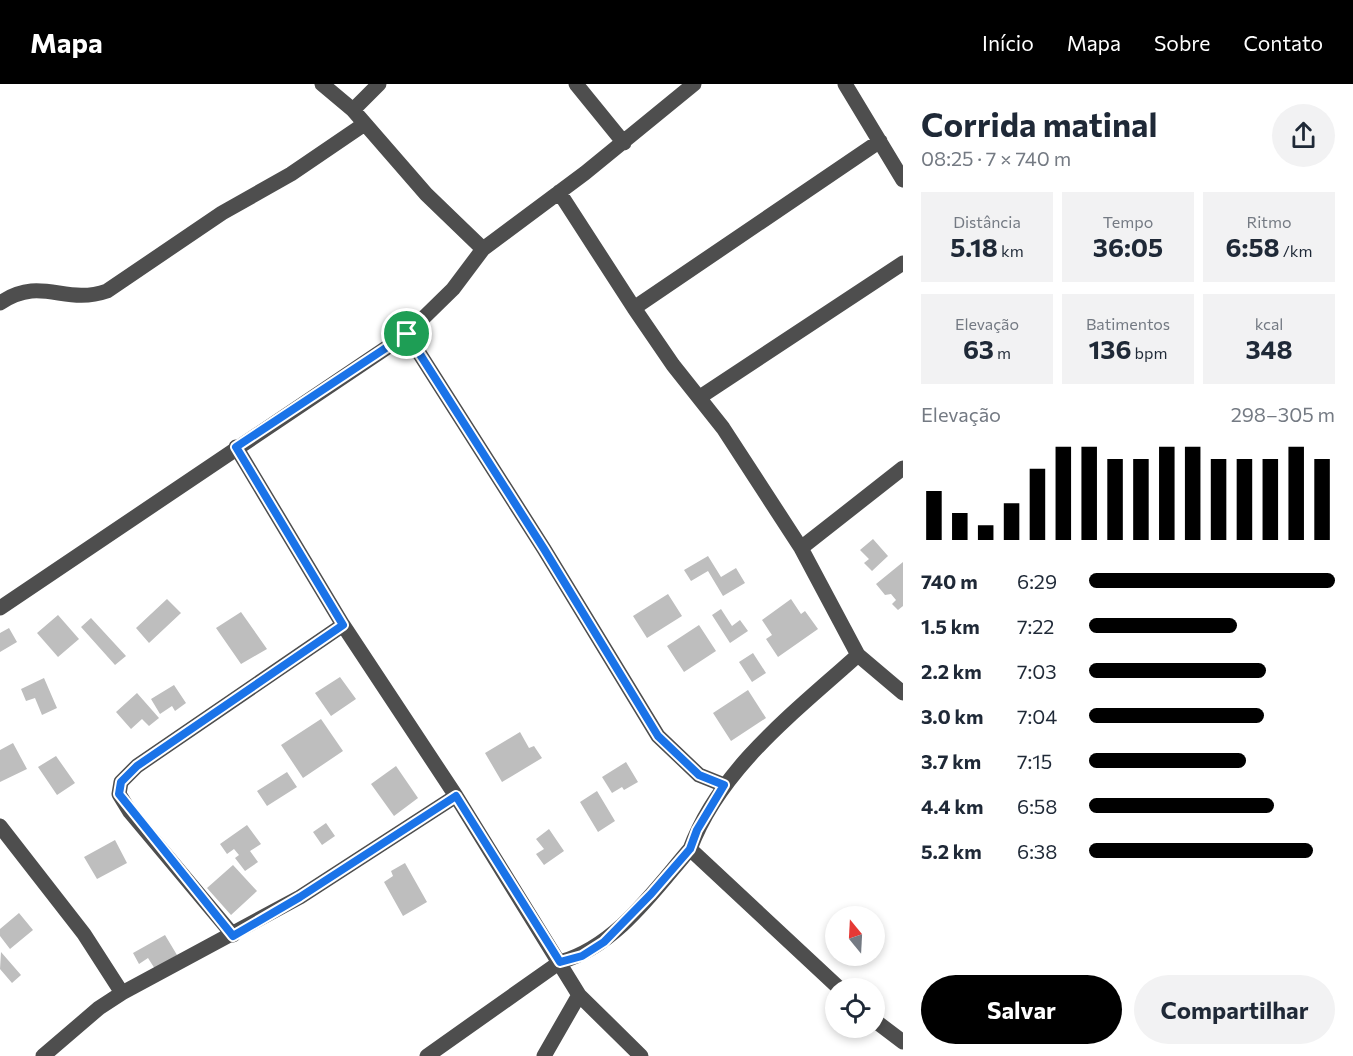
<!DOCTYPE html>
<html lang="pt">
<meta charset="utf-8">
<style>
:root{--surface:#fff;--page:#f2f2f3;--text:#1f2937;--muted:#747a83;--accent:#000}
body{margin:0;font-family:Commissioner,sans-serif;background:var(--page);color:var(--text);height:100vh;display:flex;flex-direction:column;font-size:22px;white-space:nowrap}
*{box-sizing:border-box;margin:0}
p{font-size:20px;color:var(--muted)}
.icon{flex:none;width:33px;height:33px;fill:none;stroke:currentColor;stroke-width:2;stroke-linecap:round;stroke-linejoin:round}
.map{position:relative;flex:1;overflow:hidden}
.sheet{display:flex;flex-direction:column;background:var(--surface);width:450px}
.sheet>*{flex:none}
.needle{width:39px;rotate:342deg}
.tools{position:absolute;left:825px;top:822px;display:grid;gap:12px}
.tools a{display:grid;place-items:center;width:60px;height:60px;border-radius:50%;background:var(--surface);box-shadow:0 3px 9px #0003;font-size:30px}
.pin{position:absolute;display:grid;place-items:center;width:51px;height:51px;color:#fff;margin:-26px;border:3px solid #fff;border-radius:50%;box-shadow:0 2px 6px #0007}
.round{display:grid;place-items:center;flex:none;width:63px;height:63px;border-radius:32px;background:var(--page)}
.headline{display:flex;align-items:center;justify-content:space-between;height:102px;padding:0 18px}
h1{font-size:33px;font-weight:700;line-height:45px}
.figures{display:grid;grid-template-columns:repeat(3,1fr);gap:9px;height:102px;padding:6px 18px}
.figures div{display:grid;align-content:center;border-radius:0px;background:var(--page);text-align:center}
.figures b{font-size:26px;font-weight:700}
.figures small{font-size:16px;font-weight:400}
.figures p{font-size:16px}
.chart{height:168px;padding:12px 18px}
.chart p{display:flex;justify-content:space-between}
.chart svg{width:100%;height:108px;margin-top:6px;stroke:var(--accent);stroke-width:6}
.button{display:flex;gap:12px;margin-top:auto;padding:12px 18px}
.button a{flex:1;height:69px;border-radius:36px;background:var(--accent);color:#fff;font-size:24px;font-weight:700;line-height:69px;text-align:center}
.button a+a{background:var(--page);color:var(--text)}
ul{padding:0 18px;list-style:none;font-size:20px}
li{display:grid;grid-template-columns:96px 72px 1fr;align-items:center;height:45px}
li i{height:15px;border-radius:8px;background:var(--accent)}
header{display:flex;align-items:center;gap:36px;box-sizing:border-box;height:84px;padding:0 30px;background:var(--accent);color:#fff}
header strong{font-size:28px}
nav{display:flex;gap:33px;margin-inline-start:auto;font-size:21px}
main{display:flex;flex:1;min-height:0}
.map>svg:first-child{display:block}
.building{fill:#bebebe}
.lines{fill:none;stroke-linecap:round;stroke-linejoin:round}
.minor{stroke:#4e4e4e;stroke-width:15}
.route-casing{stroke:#fff;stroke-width:12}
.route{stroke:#1a73e8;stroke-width:8}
</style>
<header>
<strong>Mapa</strong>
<nav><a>Início</a><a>Mapa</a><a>Sobre</a><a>Contato</a></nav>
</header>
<main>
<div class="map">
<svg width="903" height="972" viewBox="0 0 903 972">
<rect width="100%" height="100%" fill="#fff"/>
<path class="building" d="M873 455 888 472 872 487 864 479 869 475 860 466Z
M708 472 721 493 736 484 745 499 723 512 708 487 691 497 684 486Z
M903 478V522L898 526 892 520 896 516 891 510 885 511 876 500Z
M668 510 682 532 647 554 633 532Z
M167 515 181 529 149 559 136 544Z
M791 515 801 530 805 527 818 545 778 573 766 555 772 551 762 536Z
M721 525 732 542 740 536 748 547 730 559 712 531Z
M241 528 267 565 241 580 216 544Z
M58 531 79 555 58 573 37 549Z
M91 534 126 572 115 581 81 543Z
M699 541 716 567 684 588 667 562Z
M9 544 17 558 0 568V549Z
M753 569 766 589 752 598 739 578Z
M340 593 356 615 331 632 315 609Z
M44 594 57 624 42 631 35 614 26 617 21 605Z
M174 601 186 619 175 627 172 622 160 630 151 615Z
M748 606 766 634 731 657 713 629Z
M137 609 159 634 149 642 142 635 131 645 116 628Z
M321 635 343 667 303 694 281 661Z
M520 648 529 664 534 662 542 674 502 698 485 669Z
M13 659 27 685 0 698V666Z
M56 672 75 699 57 711 38 683Z
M626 678 638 698 624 706 622 703 612 709 602 693Z
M396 682 418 714 394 732 371 700Z
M287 688 297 703 267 722 257 707Z
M597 707 615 737 598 748 580 718Z
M326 739 335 752 322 761 313 748Z
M247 741 261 760 250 767 258 778 245 787 235 774 239 771 234 765 227 770 220 760Z
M549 745 564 767 544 781 536 770 544 765 536 755Z
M115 756 127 779 97 795 84 773Z
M405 779 427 818 403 832 384 798 393 792 391 787Z
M233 781 257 807 231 831 207 804Z
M19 829 33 846 10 865 0 852V845Z
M165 851 177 871 155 885 148 874 139 880 133 869Z
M1 868 21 891 12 899 0 885Z"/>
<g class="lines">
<path class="minor" d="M322 0 353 26 426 110 483 165
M576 0 624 59
M845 0 903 96
M353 26 379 0
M559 108 634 224 673 281 723 344 801 464 858 571 903 609
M0 219C42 191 64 222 107 207L222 129 291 90 363 41
M634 224 880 57
M407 250 544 465 658 652 699 691 724 701
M700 313 903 179
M236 363 343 541 456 712 579 911 641 972
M801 464 903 384
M0 524 407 250 453 205 483 165 585 89 694 0
M0 742 84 850 122 909
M690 765 839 904
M233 851 130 728 119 710 121 698 137 682 343 541
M874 936 903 958
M43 972 99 924 122 909 300 813 456 712
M427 972 560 878C616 862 653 808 690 765 720 684 796 627 858 571
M544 972 579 911"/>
</g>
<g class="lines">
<g class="route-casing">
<path id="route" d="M407 250 544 465 658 652 699 691 724 701 697 746 690 765 651 810 604 858 582 872 560 878 456 712 300 813 233 852 119 710 121 698 137 682 343 541 236 363Z"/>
</g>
<use href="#route" class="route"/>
</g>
</svg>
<div class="tools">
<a><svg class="needle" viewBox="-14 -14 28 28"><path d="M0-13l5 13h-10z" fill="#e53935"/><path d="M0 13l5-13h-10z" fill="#747a83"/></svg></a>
<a><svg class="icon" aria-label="locate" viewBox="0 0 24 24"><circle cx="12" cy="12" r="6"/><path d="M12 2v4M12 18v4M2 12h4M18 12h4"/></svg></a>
</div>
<div class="pin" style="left:407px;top:250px;background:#1e9e55"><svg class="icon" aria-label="arrive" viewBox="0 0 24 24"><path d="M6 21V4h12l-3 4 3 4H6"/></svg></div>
</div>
<section class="sheet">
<div class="headline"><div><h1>Corrida matinal</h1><p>08:25 · 7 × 740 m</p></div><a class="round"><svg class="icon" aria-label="share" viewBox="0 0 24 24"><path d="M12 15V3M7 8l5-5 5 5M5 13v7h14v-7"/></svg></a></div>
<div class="figures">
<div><p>Distância</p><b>5.18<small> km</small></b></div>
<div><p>Tempo</p><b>36:05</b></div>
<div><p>Ritmo</p><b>6:58<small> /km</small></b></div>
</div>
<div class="figures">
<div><p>Elevação</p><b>63<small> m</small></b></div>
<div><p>Batimentos</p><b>136<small> bpm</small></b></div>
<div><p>kcal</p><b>348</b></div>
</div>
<div class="chart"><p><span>Elevação</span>298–305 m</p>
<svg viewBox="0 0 160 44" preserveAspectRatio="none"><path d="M5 44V24M15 44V33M25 44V38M35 44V29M45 44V15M55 44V6M65 44V6M75 44V11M85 44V11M95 44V6M105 44V6M115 44V11M125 44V11M135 44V11M145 44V6M155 44V11"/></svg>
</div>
<ul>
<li><b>740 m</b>6:29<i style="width:100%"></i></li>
<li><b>1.5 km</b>7:22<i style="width:60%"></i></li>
<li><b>2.2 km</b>7:03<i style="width:72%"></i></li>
<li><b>3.0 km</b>7:04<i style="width:71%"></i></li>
<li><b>3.7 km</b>7:15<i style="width:64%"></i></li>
<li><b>4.4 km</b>6:58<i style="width:75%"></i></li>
<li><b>5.2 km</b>6:38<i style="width:91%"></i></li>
</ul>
<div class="button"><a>Salvar</a><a>Compartilhar</a></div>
</section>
</main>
